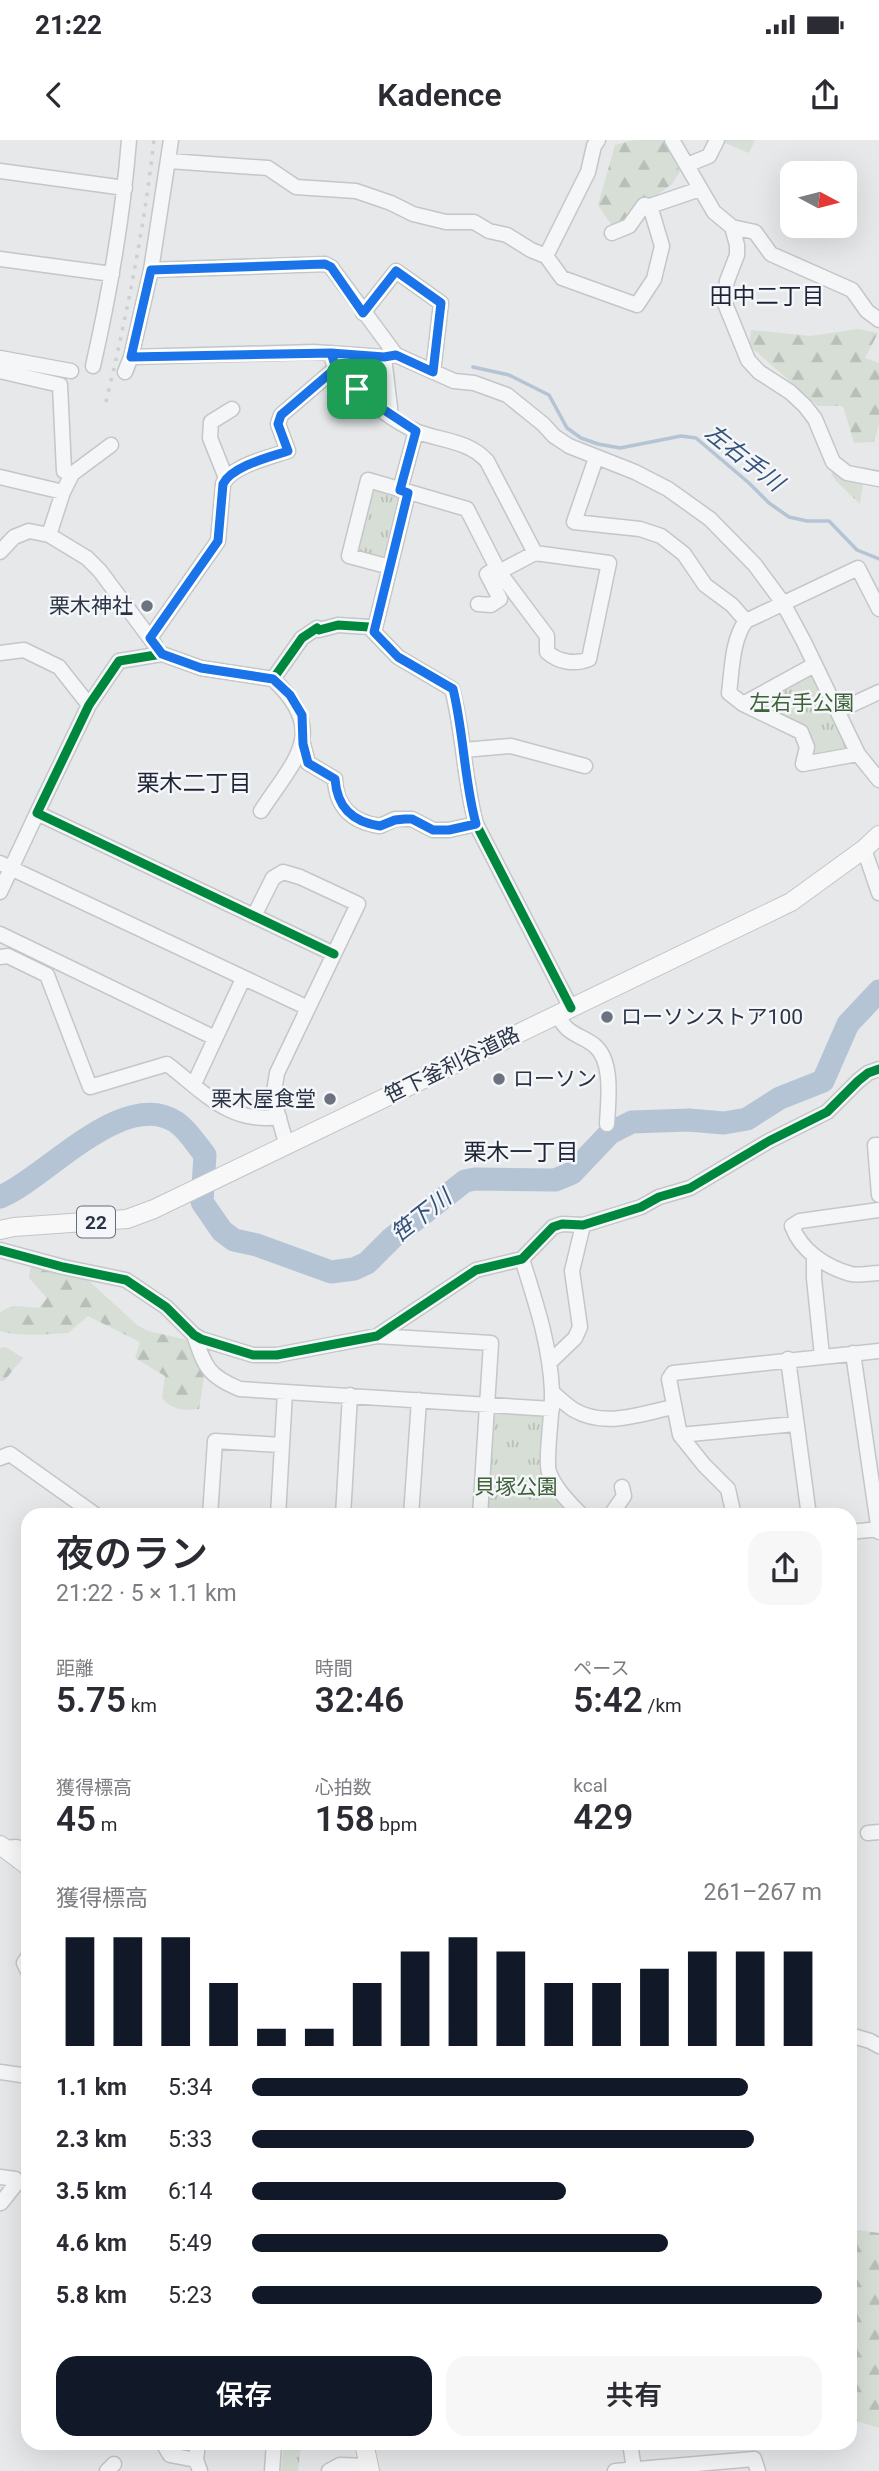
<!DOCTYPE html>
<html lang="ja">
<meta charset="utf-8">
<style>
:root{--surface:#fff;--page:#f7f7f7;--text:#2b2b33;--muted:#7c7c81;--accent:#111827}
body{margin:0;font-family:Roboto,"Noto Sans JP",sans-serif;background:var(--page);color:var(--text);height:100vh;display:flex;flex-direction:column;font-size:26px;white-space:nowrap}
*{box-sizing:border-box;margin:0}
p{font-size:23px;color:var(--muted)}
.icon{flex:none;width:38px;height:38px;fill:none;stroke:currentColor;stroke-width:2;stroke-linecap:round;stroke-linejoin:round}
.map{position:relative;flex:1;overflow:hidden}
.side{position:absolute;left:21px;top:1368px;width:836px;height:942px;display:flex;flex-direction:column;background:var(--surface);border-radius:21px;box-shadow:0 7px 28px #0002}
.side>*{flex:none}
.needle{width:46px;rotate:97deg}
.buttons{position:absolute;left:780px;top:21px;display:grid;gap:14px}
.buttons a{display:grid;place-items:center;width:77px;height:77px;border-radius:14px;background:var(--surface);box-shadow:0 7px 28px #0002;font-size:35px}
.pin{position:absolute;display:grid;place-items:center;width:60px;height:60px;color:#fff;margin:-30px;border-radius:14px;box-shadow:0 4px 10px #0006}
.round{display:grid;place-items:center;flex:none;width:74px;height:74px;border-radius:21px;background:var(--page)}
.head{display:flex;align-items:center;justify-content:space-between;height:119px;padding:0 35px}
h1{font-size:38px;font-weight:600;line-height:52px}
.metrics{display:grid;grid-template-columns:repeat(3,1fr);gap:10px;height:119px;padding:7px 35px}
.metrics div{display:grid;align-content:center}
.metrics b{font-size:35px;font-weight:600}
.metrics small{font-size:19px;font-weight:400}
.metrics p{font-size:19px}
.chart{height:196px;padding:14px 35px}
.chart p{display:flex;justify-content:space-between}
.chart svg{width:100%;height:126px;margin-top:7px;stroke:var(--accent);stroke-width:6}
.primary-button{display:flex;gap:14px;margin-top:auto;padding:14px 35px}
.primary-button a{flex:1;height:80px;border-radius:21px;background:var(--accent);color:#fff;font-size:28px;font-weight:600;line-height:80px;text-align:center}
.primary-button a+a{background:var(--page);color:var(--text)}
ul{padding:0 35px;list-style:none;font-size:23px}
li{display:grid;grid-template-columns:112px 84px 1fr;align-items:center;height:52px}
li i{height:18px;border-radius:9px;background:var(--accent)}
.status{display:flex;justify-content:space-between;align-items:center;height:49px;padding:0 35px;background:var(--surface);direction:ltr}
.status svg{height:19px;fill:currentColor}
header{display:flex;justify-content:space-between;align-items:center;height:91px;padding:0 35px;background:var(--surface);font-size:32px;font-weight:600}
.map>svg:first-child{display:block}
.grass{fill:url(#grass-tufts)}
.forest{fill:url(#forest-firs)}
.lines{fill:none;stroke-linecap:round;stroke-linejoin:round}
.stream{stroke:#b4c4d5;stroke-width:3.5}
.river{stroke:#b4c4d5;stroke-width:23}
.minor-casing{stroke:#c4c6c8;stroke-width:17}
.major-casing{stroke:#c2c5c8;stroke-width:20}
.minor{stroke:#f5f6f7;stroke-width:14}
.major{stroke:#f8f8f8;stroke-width:18}
.rail{stroke:#cecfd2;stroke-width:3.5;stroke-dasharray:3.5 7;stroke-linecap:butt}
.cycleway-casing{stroke:#f4f6f9;stroke-width:13}
.cycleway{stroke:#00873e;stroke-width:9}
.route-casing{stroke:#fff;stroke-width:14}
.route{stroke:#1a73e8;stroke-width:9}
.poi-dot{fill:#6c737f;stroke:#f4f6f9;stroke-width:2.5}
.labels{text-anchor:middle;dominant-baseline:central;stroke-width:5;stroke-linejoin:round;paint-order:stroke}
.shield{fill:#f4f6f9;stroke:#676e7b;stroke-width:2}
.shield-label{font-size:19px;font-weight:bold;fill:#2b3445}
.poi-label{font-size:21px;fill:#2b3445;stroke:#f4f6f9;text-anchor:end}
.park-label{font-size:21px;fill:#3f6138;stroke:#f4f6f9}
.street-label{font-size:21px;fill:#2b3445;stroke:#f4f6f9}
.neighbourhood-label{font-size:23px;fill:#1d2536;stroke:#f4f6f9}
.water-label{font-size:23px;font-style:italic;fill:#34527a;stroke:#f4f6f9}
</style>
<div class="status"><b>21:22</b><svg viewBox="0 0 49 12"><path d="M0 12V9h3v3zM5 12V6h3v6zM10 12V3h3v9zM15 12V0h3v12zM26 1h20v11H26zM47 4h2v5h-2z"/></svg></div>
<header><svg class="icon" aria-label="back" viewBox="0 0 24 24"><path d="M15 5l-7 7 7 7"/></svg>Kadence<svg class="icon" aria-label="share" viewBox="0 0 24 24"><path d="M12 15V3M7 8l5-5 5 5M5 13v7h14v-7"/></svg></header>
<div class="map">
<svg width="879" height="2331" viewBox="0 0 879 2331">
<defs>
<pattern id="grass-tufts" width="24" height="20" patternUnits="userSpaceOnUse" patternTransform="scale(1.75)"><rect width="24" height="20" fill="#d6ded6"/><path d="M3 7l-1-3M5 7V3M7 7l1-3M15 17l-1-3M17 17v-4M19 17l1-3" fill="none" stroke="#b8bfb9"/></pattern>
<pattern id="forest-firs" width="22" height="20" patternUnits="userSpaceOnUse" patternTransform="scale(1.75)"><rect width="22" height="20" fill="#d6ded6"/><path d="M5 1l3.5 6h-7zM16 11l3.5 6h-7z" fill="#b8bfb9"/></pattern>
</defs>
<rect width="100%" height="100%" fill="#e6e8ea"/>
<path class="grass" d="M724 0H755L749 13 723 2Z
M836 328 863 343 860 364 837 342 831 334Z
M376 348 396 354 401 360 387 417 380 419 360 414 359 407 371 353Z
M809 534 815 536 847 607 845 611 815 618 810 614 812 607 754 566Z
M499 1272 541 1274 545 1282 541 1333 557 1362 570 1375 487 1376 493 1275Z
M284 2303H298L301 2307 298 2331H281Z"/>
<path class="forest" d="M634 0H664L680 32 672 44 613 87 598 65 615 5Z
M858 189 878 193 865 218 879 223V285L874 302 854 303 843 266H818L749 205 751 190 810 196Z
M45 1114 66 1120 137 1185 148 1191 192 1201 204 1238 199 1269C184 1271 172 1270 162 1258L165 1236 135 1218 140 1202 88 1176 68 1193C48 1194 18 1197 0 1191V1173C12 1163 24 1167 39 1168L47 1158 29 1138 31 1124Z
M6 1207 23 1218 4 1241H0V1208Z
M850 2089 879 2093V2288L851 2279Z"/>
<g class="lines">
<path class="stream" d="M473 227 509 235 549 255 567 288 581 298 598 304 620 308 681 296 696 298 749 343 769 363 789 377 807 381H829L857 410 879 419"/>
<path class="river" d="M0 1057C45 1039 123 947 176 982 188 990 196 1004 205 1015L202 1062 222 1091 234 1100 257 1105 331 1132 354 1129 367 1123 392 1098 465 1041 475 1039 555 1040 572 1033 610 993 632 982 688 980 724 983 747 979 780 958 823 941 848 884 879 851"/>
<g class="minor-casing">
<path id="minor" d="M171 0 151 130 131 217 314 212 384 217 396 215
M598 0 594 6 588 32 546 116 562 138 637 165 654 139 662 106 650 66
M672 0 714 72 732 87 755 92 771 114 852 150 867 171 879 180
M169 21 268 28 296 47 356 51 391 63 413 74 446 82H474L489 91 507 95 531 110 546 116
M687 25 709 16 717 0
M0 31 125 48
M732 87 737 105V115L727 141 724 161 748 220 759 232 790 252 805 266 815 279 833 322 847 333 879 339
M612 93 629 86 644 65 650 66 700 49
M0 119 112 134
M151 130 325 124 331 127 396 215 454 241 474 243 507 255 543 284 554 296 569 306 635 332 668 349 710 379 755 425 783 463 804 502 858 614 879 640
M363 173 396 131 441 163 433 232
M331 213C332 218 333 225 336 229 349 249 396 283 418 292 443 301 469 301 487 321L535 413 609 423 589 519C575 525 558 522 547 512V496L499 432 467 369 368 340 349 416 390 427 374 492
M384 217 391 276
M0 218 71 231
M93 226C110 151 123 76 129 0
M0 231 60 245 64 331 72 334 63 352 49 395
M125 232 131 217
M596 318 574 382 640 389 661 396 684 414 705 445 732 465 746 481
M72 334 111 305
M0 337 63 352
M226 338 210 298 211 282 232 269
M400 350 416 291
M0 412 14 397 29 391 49 395 87 418 100 431 155 505
M390 427 408 353
M499 432 535 413
M478 464 491 465 500 459 487 434 497 428
M150 498 218 401 223 344C231 326 270 317 288 311L278 284 281 275 336 228
M0 513 24 510 59 527 89 565
M743 564 814 525
M838 571 879 552
M303 604 308 623 335 639C336 667 352 682 380 686L395 679H412L433 690H449L476 684
M463 610 511 606 585 626
M858 614 803 624 807 607 801 592 743 564 729 553C732 530 732 499 746 481L858 428 879 469
M261 671C295 619 329 592 273 539
M864 709 879 753
M0 723 308 868
M0 752 37 673
M254 776 273 738 283 732 300 737 358 764 277 933 273 958 287 1006
M0 794 215 898
M334 814 37 673 89 565 119 521 162 514 201 528 273 539 302 498 317 488 319 490 338 485 369 487 398 517 452 549C464 594 464 640 476 684L571 868
M0 817 8 816 47 835 90 947 167 924C204 952 229 984 279 977
M558 874C565 894 579 894 594 905 614 921 608 961 607 984
M194 944 243 839
M879 1005H875L879 1055
M879 1070 800 1081 792 1086C801 1111 826 1127 851 1134 859 1136 870 1133 879 1133
M0 1110 63 1127 126 1140 166 1167 194 1195 201 1199 253 1215H277L377 1196 476 1130 522 1119 553 1087 562 1084 583 1085 641 1067 659 1057 690 1048 769 1001 827 972 858 941 868 933 879 929
M814 1117V1138L822 1216
M522 1119C536 1163 550 1205 552 1251 553 1269 545 1320 549 1332 555 1349 570 1363 582 1376
M194 1195C205 1227 208 1236 240 1249L552 1269
M377 1196 491 1203 480 1376
M853 1213 879 1392
M788 1219 809 1376
M550 1222 575 1198 580 1187 572 1131 583 1085
M552 1252C559 1258 566 1265 574 1270 605 1288 641 1274 673 1267
M680 1295 795 1284
M0 1318 10 1314 97 1376
M210 1376 215 1301 281 1305
M278 1376 285 1252
M343 1376 350 1255
M411 1376 419 1260
M610 1376 624 1356 622 1347
M734 1376 728 1349 704 1325 680 1295 669 1239 673 1233 879 1211
M850 1392 879 1389
M868 1693 879 1692
M3 1708 16 1707 28 1711
M28 1817 24 1823 28 1831
M850 1895 870 1901 879 1906
M0 1932 28 1936
M0 2037 15 2039 16 2044 1 2063
M163 2303 170 2315 196 2320
M198 2303 196 2320 200 2331
M630 2303 634 2329
M107 2331 114 2324
M272 2331 274 2303
M329 2331 340 2325 369 2326
M615 2331 754 2319 758 2331"/>
</g>
<g class="major-casing">
<path id="major" d="M0 1090 14 1087 127 1079 154 1069 791 762 864 709 879 695
M0 1705 28 1726
M364 2303 370 2331"/>
</g>
<use href="#minor" class="minor"/>
<use href="#major" class="major"/>
<path class="rail" d="M106 262C127 174 144 89 154 0"/>
<g class="cycleway-casing">
<path id="cycleway" d="M334 814 37 673 89 565 119 521 162 514 201 528 273 539 302 498 317 488 319 490 338 485 369 487 398 517 452 549C464 594 464 640 476 684L571 868
M0 1110 63 1127 126 1140 166 1167 194 1195 201 1199 253 1215H277L377 1196 476 1130 522 1119 553 1087 562 1084 583 1085 641 1067 659 1057 690 1048 769 1001 827 972 858 941 868 933 879 929"/>
</g>
<use href="#cycleway" class="cycleway"/>
</g>
<g class="lines">
<g class="route-casing">
<path id="route" d="M357 249 369 260 416 291 400 350 408 353 374 492 398 517 453 549C464 594 464 640 476 684L449 690H433L412 679H405L395 680 380 686C352 682 337 667 335 639L308 623 303 604 302 575 290 555 273 539 201 528 162 514 150 498 218 401 223 344C232 326 270 317 288 311L278 284 281 275 336 228 331 213 384 217 396 215 433 232 441 163 396 131 363 173 331 127 325 124 151 130 131 217 331 213 336 228 357 249"/>
</g>
<use href="#route" class="route"/>
</g>
<g class="poi-dot">
<circle cx="147" cy="466" r="7"/>
<circle cx="607" cy="877" r="7"/>
<circle cx="499" cy="939" r="7"/>
<circle cx="330" cy="959" r="7"/>
</g>
<g class="labels">
<rect class="shield" x="77" y="1066.5" width="38" height="31" rx="5"/>
<g class="shield-label">
<text x="96" y="1082">22</text>
</g>
<g class="poi-label">
<text x="133" y="466">栗木神社</text>
<text x="621" y="877" text-anchor="start">ローソンストア100</text>
<text x="513" y="939" text-anchor="start">ローソン</text>
<text x="316" y="959">栗木屋食堂</text>
</g>
<g class="park-label">
<text x="802" y="563">左右手公園</text>
<text x="516" y="1347">貝塚公園</text>
</g>
<g class="street-label">
<text transform="translate(452 925) rotate(-26)">笹下釜利谷道路</text>
</g>
<g class="neighbourhood-label">
<text x="767" y="156">田中二丁目</text>
<text x="194" y="643">栗木二丁目</text>
<text x="521" y="1012">栗木一丁目</text>
</g>
<g class="water-label">
<text transform="translate(744 318) rotate(38)">左右手川</text>
<text transform="translate(421 1076) rotate(-38)">笹下川</text>
</g>
</g>
</svg>
<div class="buttons">
<a><svg class="needle" viewBox="-14 -14 28 28"><path d="M0-13l5 13h-10z" fill="#e53935"/><path d="M0 13l5-13h-10z" fill="#7c7c81"/></svg></a>
</div>
<div class="pin" style="left:357px;top:249px;background:#1e9e55"><svg class="icon" aria-label="arrive" viewBox="0 0 24 24"><path d="M6 21V4h12l-3 4 3 4H6"/></svg></div>
<section class="side">
<div class="head"><div><h1>夜のラン</h1><p>21:22 · 5 × 1.1 km</p></div><a class="round"><svg class="icon" aria-label="share" viewBox="0 0 24 24"><path d="M12 15V3M7 8l5-5 5 5M5 13v7h14v-7"/></svg></a></div>
<div class="metrics">
<div><p>距離</p><b>5.75<small> km</small></b></div>
<div><p>時間</p><b>32:46</b></div>
<div><p>ペース</p><b>5:42<small> /km</small></b></div>
</div>
<div class="metrics">
<div><p>獲得標高</p><b>45<small> m</small></b></div>
<div><p>心拍数</p><b>158<small> bpm</small></b></div>
<div><p>kcal</p><b>429</b></div>
</div>
<div class="chart"><p><span>獲得標高</span>261–267 m</p>
<svg viewBox="0 0 160 44" preserveAspectRatio="none"><path d="M5 44V6M15 44V6M25 44V6M35 44V22M45 44V38M55 44V38M65 44V22M75 44V11M85 44V6M95 44V11M105 44V22M115 44V22M125 44V17M135 44V11M145 44V11M155 44V11"/></svg>
</div>
<ul>
<li><b>1.1 km</b>5:34<i style="width:87%"></i></li>
<li><b>2.3 km</b>5:33<i style="width:88%"></i></li>
<li><b>3.5 km</b>6:14<i style="width:55%"></i></li>
<li><b>4.6 km</b>5:49<i style="width:73%"></i></li>
<li><b>5.8 km</b>5:23<i style="width:100%"></i></li>
</ul>
<div class="primary-button"><a>保存</a><a>共有</a></div>
</section>
</div>
